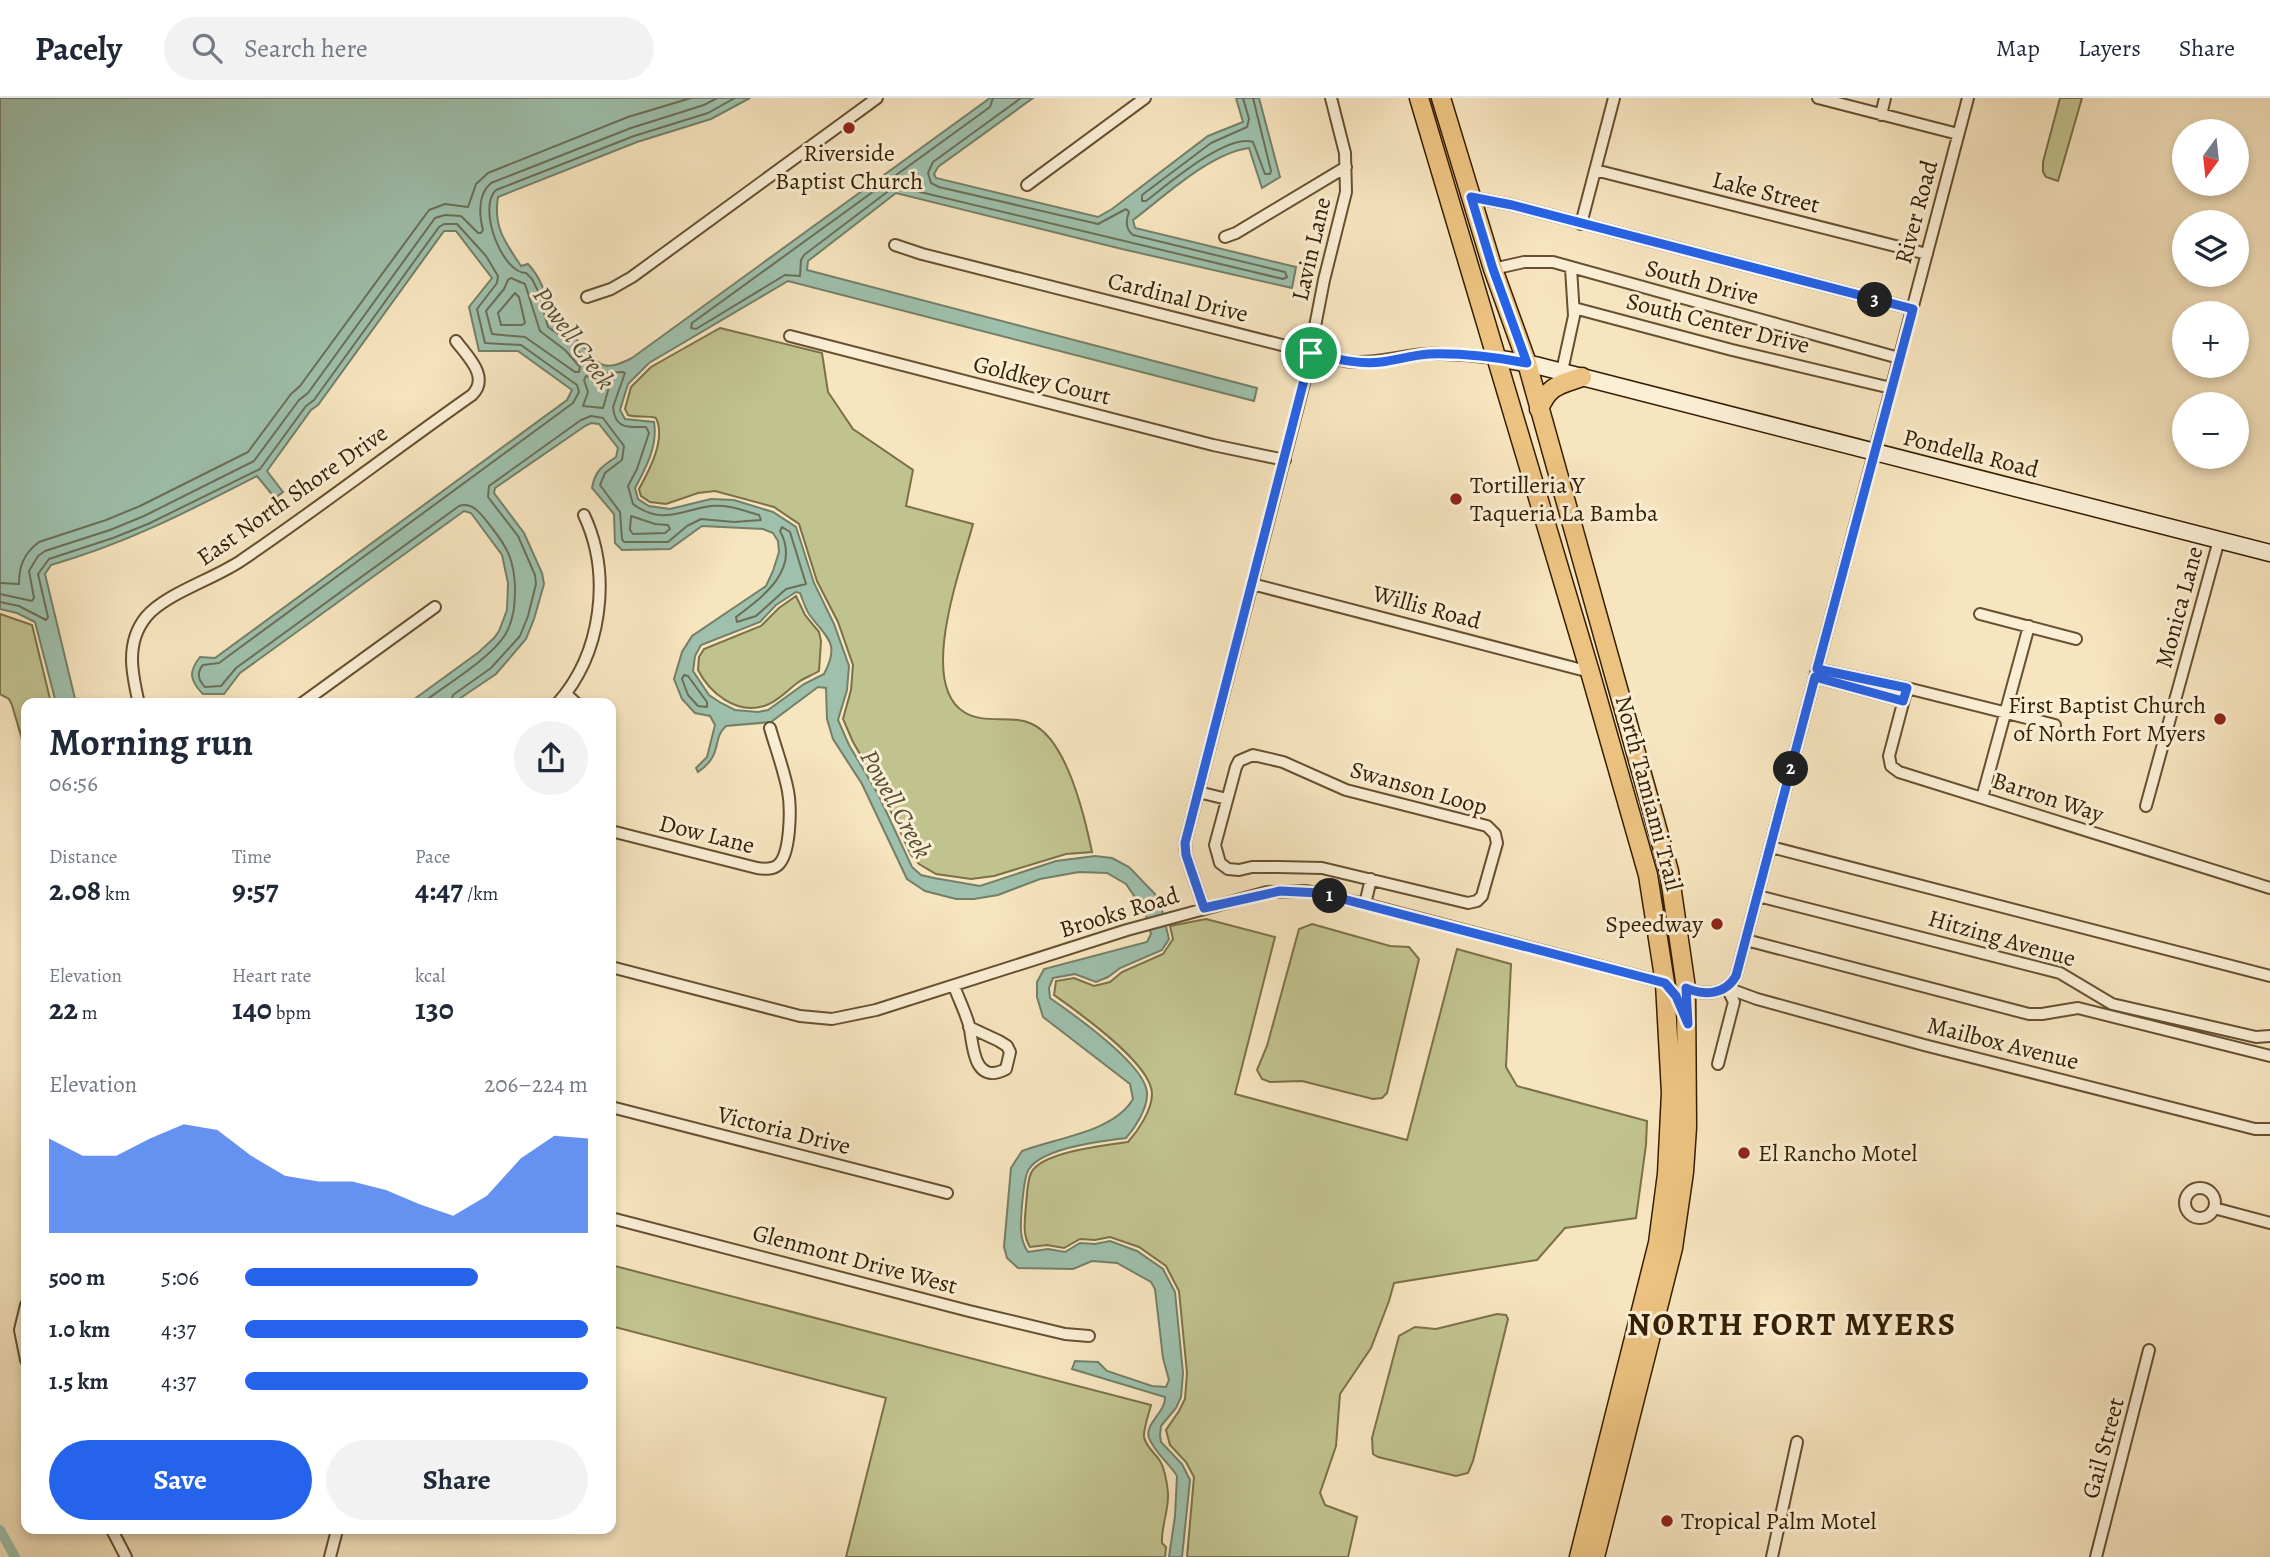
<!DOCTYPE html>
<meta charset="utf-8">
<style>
:root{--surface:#fff;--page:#f2f2f3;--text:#1f2937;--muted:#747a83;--line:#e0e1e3;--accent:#2563eb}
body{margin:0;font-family:Alegreya,serif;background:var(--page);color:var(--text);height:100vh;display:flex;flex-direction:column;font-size:26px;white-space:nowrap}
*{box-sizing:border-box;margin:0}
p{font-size:23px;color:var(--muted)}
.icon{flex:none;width:38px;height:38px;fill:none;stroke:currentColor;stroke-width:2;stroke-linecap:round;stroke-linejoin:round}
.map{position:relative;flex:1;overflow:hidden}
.drawer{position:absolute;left:21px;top:600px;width:595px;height:836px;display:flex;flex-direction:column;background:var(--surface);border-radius:14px;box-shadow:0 4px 10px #0003}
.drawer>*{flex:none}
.needle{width:46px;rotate:195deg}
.controls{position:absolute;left:2172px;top:21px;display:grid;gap:14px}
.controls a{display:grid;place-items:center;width:77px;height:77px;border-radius:50%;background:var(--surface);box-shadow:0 4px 10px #0003;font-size:35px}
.pin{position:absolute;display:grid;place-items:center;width:60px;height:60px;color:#fff;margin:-30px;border:4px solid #fff;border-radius:50%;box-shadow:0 2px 7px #0007}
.km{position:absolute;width:35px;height:35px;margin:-18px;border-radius:50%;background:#222;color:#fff;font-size:19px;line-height:35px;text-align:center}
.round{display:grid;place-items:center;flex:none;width:74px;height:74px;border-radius:37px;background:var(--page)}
.headline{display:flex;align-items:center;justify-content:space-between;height:119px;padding:0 28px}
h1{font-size:38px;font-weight:700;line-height:52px}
.metrics{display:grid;grid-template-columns:repeat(3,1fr);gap:10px;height:119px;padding:7px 28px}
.metrics div{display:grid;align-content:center}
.metrics b{font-size:30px;font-weight:700}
.metrics small{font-size:19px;font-weight:400}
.metrics p{font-size:19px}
.chart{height:196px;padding:14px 28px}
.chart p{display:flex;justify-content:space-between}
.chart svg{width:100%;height:126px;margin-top:7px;fill:var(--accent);opacity:.7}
.cta{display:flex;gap:14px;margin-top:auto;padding:14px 28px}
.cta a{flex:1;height:80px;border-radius:42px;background:var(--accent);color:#fff;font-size:28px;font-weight:700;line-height:80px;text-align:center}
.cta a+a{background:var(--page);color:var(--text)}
ul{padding:0 28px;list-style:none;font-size:23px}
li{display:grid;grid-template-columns:112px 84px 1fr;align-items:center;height:52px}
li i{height:18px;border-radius:9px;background:var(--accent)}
header{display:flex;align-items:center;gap:42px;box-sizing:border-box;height:98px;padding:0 35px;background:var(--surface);border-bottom:2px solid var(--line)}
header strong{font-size:33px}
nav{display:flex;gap:38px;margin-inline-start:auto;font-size:24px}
.search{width:490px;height:63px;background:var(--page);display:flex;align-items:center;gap:18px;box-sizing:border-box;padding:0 24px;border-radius:38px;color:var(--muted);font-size:26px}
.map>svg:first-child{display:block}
.green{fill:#c1c38f;stroke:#7c7048;stroke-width:2}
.water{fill:#9ec0ac;stroke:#747f67;stroke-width:2;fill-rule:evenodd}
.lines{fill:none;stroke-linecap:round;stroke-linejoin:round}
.shore{stroke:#6a6f56;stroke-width:2}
.canal{stroke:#9ec0ac;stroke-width:10}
.minor-casing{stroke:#665030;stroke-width:14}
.secondary-casing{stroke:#361e00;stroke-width:19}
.primary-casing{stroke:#361e00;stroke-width:21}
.minor{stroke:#faeed5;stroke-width:10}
.secondary{stroke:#faeed5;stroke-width:16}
.primary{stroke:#ecc280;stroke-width:18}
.route-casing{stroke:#fff;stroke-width:14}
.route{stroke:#2563eb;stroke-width:9}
.poi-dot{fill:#8f2418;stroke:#faeed5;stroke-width:2.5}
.labels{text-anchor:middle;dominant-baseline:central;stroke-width:6;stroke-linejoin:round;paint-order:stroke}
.poi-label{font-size:24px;fill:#361e00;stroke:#faeed5;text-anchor:start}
.street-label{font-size:24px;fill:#361e00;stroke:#faeed5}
.water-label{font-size:26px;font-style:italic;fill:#554f34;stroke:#faeed5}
.district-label{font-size:32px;font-weight:bold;letter-spacing:2px;fill:#361e00;stroke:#faeed5}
</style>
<header>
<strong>Pacely</strong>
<div class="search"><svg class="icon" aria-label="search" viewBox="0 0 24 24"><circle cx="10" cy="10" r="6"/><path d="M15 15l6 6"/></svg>Search here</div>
<nav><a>Map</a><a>Layers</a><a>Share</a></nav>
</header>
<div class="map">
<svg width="2270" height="1459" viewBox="0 0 2270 1459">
<rect width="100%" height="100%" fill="#f7e5bf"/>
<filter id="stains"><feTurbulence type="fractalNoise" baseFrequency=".00286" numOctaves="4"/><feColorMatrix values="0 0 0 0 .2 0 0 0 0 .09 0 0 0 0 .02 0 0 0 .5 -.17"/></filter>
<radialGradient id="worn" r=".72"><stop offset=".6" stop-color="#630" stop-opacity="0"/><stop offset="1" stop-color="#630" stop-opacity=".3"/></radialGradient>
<path class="green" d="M2060 0H2082L2058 83 2046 79 2043 74V64Z
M720 230 822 255 828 294 853 331 913 372 906 408 973 426C962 468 917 585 964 614 984 627 1011 616 1032 626 1067 642 1085 720 1092 754L1066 756 994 778 971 781 936 776 919 766 911 757 882 694 853 644 843 621 851 592 853 567 838 524 817 483 799 426 774 409 715 393 698 395 666 406 650 404 641 398 639 391C650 371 666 341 656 320 646 317 637 320 628 317L625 311 631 289 651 269Z
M796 498 805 517 819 534 821 543 819 573C813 577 806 579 800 583 788 591 778 604 764 608 736 617 709 594 698 572L699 559 704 551 761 528 779 510Z
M0 516 32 527 51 605 26 606V655L12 607 9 601 0 596Z
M1206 821 1275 839 1235 996 1407 1042 1457 851 1511 866 1506 969 1517 988 1647 1023 1646 1047 1636 1120 1565 1130 1537 1162 1394 1185 1389 1203 1371 1250 1340 1296 1336 1348 1320 1395 1325 1407 1357 1419 1348 1459H1187L1194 1379 1186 1364 1170 1347 1166 1332 1179 1313 1185 1301 1187 1275 1179 1193 1166 1168 1139 1149 1110 1139 1095 1142 1080 1141 1064 1150 1047 1147 1030 1149C1022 1136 1025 1122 1026 1107 1027 1098 1027 1084 1031 1075 1041 1054 1106 1047 1128 1044 1138 1033 1152 1012 1152 996 1152 966 1078 914 1054 897L1056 883 1074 880 1094 888 1110 884 1122 874 1163 856 1173 841 1170 828Z
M1312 826 1390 848 1409 849 1419 861 1387 995 1382 1000 1373 1001 1302 983 1270 984 1262 981 1257 972 1267 948 1299 831Z
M611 1167 1151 1307C1149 1315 1143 1332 1144 1339 1146 1349 1155 1355 1160 1363 1165 1371 1167 1385 1168 1395 1169 1412 1161 1429 1162 1445L1166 1449 1165 1459H846L886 1300 611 1228Z
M1497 1216 1506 1217 1508 1221 1473 1363 1468 1375 1456 1378 1378 1359 1373 1356 1372 1340 1399 1238 1415 1229 1436 1231Z"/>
<path class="water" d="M0 0H750L711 21 637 44 498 99C493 129 505 144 521 168L528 166C544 183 547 202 553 224 560 229 570 234 576 241 598 262 598 278 632 260L990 0H1033L938 69 934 76 936 80 1098 119 1112 111 1208 38 1243 24 1236 0H1259L1280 79 1262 90 1249 50C1210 55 1165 98 1133 122L1135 130 1296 169 1292 190 1122 151 896 95 808 163 807 172 1257 290 1254 303 788 183 649 265 628 286 620 312 625 321 654 324C658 347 646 370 635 390L638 401 649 408 670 411 711 401 734 402 773 414 796 429 814 485 834 526 849 568 847 592 838 622 849 647 878 696 912 769 921 777 934 780 980 788 1056 763 1095 758 1112 760 1129 769 1155 796 1162 812 1169 841 1162 852 1120 870 1108 879 1096 884 1075 876 1053 880 1049 890 1050 900C1073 916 1149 969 1147 997 1147 1011 1135 1030 1126 1040 1102 1043 1036 1050 1027 1075 1024 1084 1023 1097 1022 1107 1021 1124 1018 1139 1028 1154L1048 1151 1065 1154 1080 1145 1095 1146 1110 1143 1137 1153 1163 1171 1175 1194 1183 1275 1181 1299 1176 1310 1161 1328 1160 1337 1161 1344 1182 1366 1190 1382 1182 1459H1169L1175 1418 1177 1378C1169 1365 1155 1355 1149 1340 1144 1326 1166 1314 1165 1299L1072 1271 1075 1263 1098 1264 1107 1273 1152 1288 1166 1289 1169 1282 1163 1260 1155 1191 1151 1184 1117 1165 1092 1163 1073 1171 1018 1170 1007 1160 1004 1149 1011 1070 1022 1053C1056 1040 1114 1034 1133 1001L1130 986 1043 919 1037 899V884L1044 871 1147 844 1151 836 1145 814 1126 786 1107 775 1079 774 1040 781 998 797 974 801H956L925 793 907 781 862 686 833 641 827 621 826 590 818 589 771 624 726 628C711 642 724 656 698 674L696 670 707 659 715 627 710 618 695 615 682 601 674 581 682 554 692 538 766 488 773 473 779 454 778 443 773 435 763 431 702 428 670 451 622 452 615 445 614 416 592 390C595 373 602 368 616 359L618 350 599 326 591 325 585 328 495 390 494 395 524 435 542 475 544 486 534 521 526 541 496 576 453 605H409L479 554 494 540 499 533 507 512 508 485 502 457 471 415 464 413 240 575 224 596H203C190 583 188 574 200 559L215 560 567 302 572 292 518 253H479L469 209 492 180 456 133H444L318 307 311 312 267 373 283 394 275 400 257 378C187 414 127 445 51 467L45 476 76 605H56L35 524 17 515 0 511ZM796 494 800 495C803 502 805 510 809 516 826 540 841 544 824 576L804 586 768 612 758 614 735 612 721 605 709 597 693 573 695 558 701 547 760 524 776 507Z"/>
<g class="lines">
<path class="shore" d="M993 0 990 9 692 225 691 230 696 231 785 177 800 178 801 162 804 157 895 88 1283 181 1287 179 1285 174 1133 137C1125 131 1126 122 1129 114L1126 111 1098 126 939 89 931 85 928 75 933 64 1021 0
M1243 0 1249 21 1247 29 1211 45 1142 97V103H1146C1167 87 1227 35 1253 44L1265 76H1270L1271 73 1253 0
M511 180 525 186 540 233 565 252 580 269 579 274H575L525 239 492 236 486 213 504 191 508 182Z
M515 195 519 199 525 225 522 227H501L498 215Z
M586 278 610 286 603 310 583 308 588 294 584 282Z
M631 418 655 426 668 427 670 431 665 435 633 436 630 432Z
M782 429 790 434 806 486 786 491 756 518 737 524 736 519C763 499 801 471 780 433Z
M0 485 19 486C19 469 23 456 39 444L106 422 140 408 248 354 291 296 300 288 429 112 445 106 468 109 476 86 488 75 628 19 691 0
M0 496 32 503 34 500 29 473 38 458 45 453 110 432 144 418 254 363 299 302 308 295 435 120 445 117 461 118 478 135H481L483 132C479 116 477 97 491 85L631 30 704 7 717 0
M0 504 19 508 46 522 48 519 38 476 49 461 113 440 148 426 260 371 306 308 314 302 439 129 444 126H457L486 158 498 178 497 185 477 211 485 245 521 247 577 287 579 294 573 305 219 565 203 567C196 575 198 582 205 589L221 588 236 570 459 408C474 403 483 419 492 430 508 450 514 463 515 489 515 506 514 522 505 537 490 561 444 588 421 606
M684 577 688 578 707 604V609L698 608 688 597 682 581Z
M450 606 453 597 491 570 520 538 528 518 536 486 535 477 518 438 488 399 489 388 581 322 591 318 603 320 624 348 622 362 605 375 600 387 620 414 622 441 624 444H668L687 428 701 421 734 424 761 422 759 417C744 413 728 406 711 408 680 412 663 428 633 406L628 388 637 371 649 335 646 329C629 329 615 332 613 309L625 275 622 274 606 275 592 270 571 245 548 229 538 193 532 181 526 175C502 175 477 110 496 92L634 38 708 15 735 0"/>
<path class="canal" d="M0 1432 15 1459"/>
<g class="minor-casing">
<path id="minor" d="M1818 0 1958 36
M1881 17 1885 0
M1595 72 1927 156
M1027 87 1145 0
M1471 99 1512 107 1913 211
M1581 126 1614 0
M1225 139 1236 135 1346 69
M895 147 922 156 1345 263C1373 267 1398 258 1426 256 1449 255 1473 258 1497 260
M1493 171 1524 164H1553L1899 260
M587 199 611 191 632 179 877 0
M1574 210 1732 252 1891 290
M790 238 1213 347 1285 362
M1562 273 1574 218 1571 170
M1252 486 1590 574
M1980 516 2076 541
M1817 571 1907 590 2055 627
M1815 579 1903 603
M1907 590 1889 658 1891 668 1899 674 2270 790
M566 596 577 606
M139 606C132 576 125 545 146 519 166 495 215 481 242 462 320 409 395 351 472 297 490 279 468 259 456 243
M301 606 435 509
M557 606C602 556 612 477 584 417
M1253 657 1283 664 1346 692 1487 728 1495 736 1497 745 1482 798 1477 803 1468 805 1322 770 1279 769H1252L1239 772 1228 771 1220 765 1215 747 1236 669 1239 663Z
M1198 694 1227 701
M1982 700 2029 528
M2146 708 2219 442
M611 733 757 770C764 771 772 772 778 767 791 756 791 709 788 693 784 672 776 651 770 630
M1771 749 2270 878
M1758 798 2060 875 2112 906 2256 939 2270 938
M1365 806 1371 781
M1204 810 1186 757 1185 745 1304 285 1324 182 1346 94 1345 55 1331 0
M1746 842 2029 916H2042L2078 910 2270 958
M611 869 800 918 832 921 876 912 1127 832 1267 794 1307 793 1365 806 1665 885
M954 888C959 902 967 917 970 931 973 951 975 987 1006 971L1010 954 1007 948 999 943 969 929
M1686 890C1704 898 1725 897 1736 878L1968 0
M1727 890 1757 901 1924 947 2255 1031H2270
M1718 966 1734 904 1727 890
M611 1009 947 1095
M2185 1105a15 15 0 1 1 30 0a15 15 0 1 1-30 0Z
M2214 1110 2270 1125
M611 1120 969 1213 1065 1236 1089 1238
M26 1207 20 1232 26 1262
M112 1432 126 1459
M330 1459 337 1432
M1772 1459 1797 1344
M2096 1459 2149 1252"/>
</g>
<g class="secondary-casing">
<path id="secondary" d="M1497 260 1535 267 2270 455"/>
</g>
<g class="primary-casing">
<path id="primary" d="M1419 0 1590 574 1648 777 1665 885 1671 995 1667 1076 1658 1145 1579 1459
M1441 0 1493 171 1527 265 1669 773 1686 890 1687 1029 1684 1074 1673 1150 1595 1459
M1539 311C1549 287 1559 287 1582 279"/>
</g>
<use href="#minor" class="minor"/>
<use href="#secondary" class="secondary"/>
<use href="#primary" class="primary"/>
</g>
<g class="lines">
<g class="route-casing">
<path id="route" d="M1471 99 1512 107 1913 211 1817 571 1907 590 1903 603 1815 579 1736 878C1725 897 1704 898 1686 890L1688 926 1676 898 1665 885 1320 795 1280 793 1204 810 1186 757 1185 745 1311 255C1334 260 1357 267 1381 264 1397 262 1413 257 1429 256 1461 255 1495 259 1527 265L1493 171Z"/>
</g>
<use href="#route" class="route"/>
</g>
<g class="poi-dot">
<circle cx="849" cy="30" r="7"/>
<circle cx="1456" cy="401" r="7"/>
<circle cx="2220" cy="621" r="7"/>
<circle cx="1717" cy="826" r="7"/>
<circle cx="1744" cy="1055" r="7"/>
<circle cx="1667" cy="1423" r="7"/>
</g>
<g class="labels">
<g class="poi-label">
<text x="849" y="55" text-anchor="middle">Riverside<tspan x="849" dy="28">Baptist Church</tspan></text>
<text x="1470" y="387">Tortilleria Y<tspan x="1470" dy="28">Taqueria La Bamba</tspan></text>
<text x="2206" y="607" text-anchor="end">First Baptist Church<tspan x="2206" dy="28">of North Fort Myers</tspan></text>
<text x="1703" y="826" text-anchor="end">Speedway</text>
<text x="1758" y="1055">El Rancho Motel</text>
<text x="1681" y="1423">Tropical Palm Motel</text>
</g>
<g class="street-label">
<text transform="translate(1766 94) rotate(14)">Lake Street</text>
<text transform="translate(1916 114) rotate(-75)">River Road</text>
<text transform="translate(1311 151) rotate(-77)">Lavin Lane</text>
<text transform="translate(1702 184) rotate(15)">South Drive</text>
<text transform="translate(1178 199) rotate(14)">Cardinal Drive</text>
<text transform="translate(1718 225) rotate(14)">South Center Drive</text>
<text transform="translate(1042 282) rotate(14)">Goldkey Court</text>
<text transform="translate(1971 355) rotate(14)">Pondella Road</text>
<text transform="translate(292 397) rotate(-35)">East North Shore Drive</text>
<text transform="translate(1427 509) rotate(15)">Willis Road</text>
<text transform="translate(2179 509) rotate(-75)">Monica Lane</text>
<text transform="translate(1419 690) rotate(16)">Swanson Loop</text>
<text transform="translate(1649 695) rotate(75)">North Tamiami Trail</text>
<text transform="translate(2048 699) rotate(18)">Barron Way</text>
<text transform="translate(707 736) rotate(14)">Dow Lane</text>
<text transform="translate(1119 814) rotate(-17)">Brooks Road</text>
<text transform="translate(2002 840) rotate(16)">Hitzing Avenue</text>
<text transform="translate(2003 945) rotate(14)">Mailbox Avenue</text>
<text transform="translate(784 1032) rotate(14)">Victoria Drive</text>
<text transform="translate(855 1161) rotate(15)">Glenmont Drive West</text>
<text transform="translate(2103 1350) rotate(-75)">Gail Street</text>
</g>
<g class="water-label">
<text transform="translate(574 240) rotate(54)">Powell Creek</text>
<text transform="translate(896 706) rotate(61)">Powell Creek</text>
</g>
<g class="district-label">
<text x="1792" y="1226">NORTH FORT MYERS</text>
</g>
</g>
<rect width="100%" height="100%" filter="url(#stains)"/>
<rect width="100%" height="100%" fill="url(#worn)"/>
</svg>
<div class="controls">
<a><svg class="needle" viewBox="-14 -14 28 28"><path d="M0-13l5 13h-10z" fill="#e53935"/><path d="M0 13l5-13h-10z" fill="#747a83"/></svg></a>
<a><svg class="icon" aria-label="layers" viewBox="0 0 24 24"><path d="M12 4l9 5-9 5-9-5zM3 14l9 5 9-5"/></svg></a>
<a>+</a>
<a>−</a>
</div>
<div class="pin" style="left:1311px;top:255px;background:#1e9e55"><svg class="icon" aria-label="arrive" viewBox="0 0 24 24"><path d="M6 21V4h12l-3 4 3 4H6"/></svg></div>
<b class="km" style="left:1330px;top:798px">1</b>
<b class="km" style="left:1791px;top:671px">2</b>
<b class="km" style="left:1875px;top:202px">3</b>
<section class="drawer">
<div class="headline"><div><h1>Morning run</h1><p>06:56</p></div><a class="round"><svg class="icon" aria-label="share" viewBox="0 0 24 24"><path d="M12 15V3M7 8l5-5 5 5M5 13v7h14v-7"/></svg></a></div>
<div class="metrics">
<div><p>Distance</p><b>2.08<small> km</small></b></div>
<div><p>Time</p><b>9:57</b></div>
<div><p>Pace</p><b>4:47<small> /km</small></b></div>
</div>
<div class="metrics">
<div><p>Elevation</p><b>22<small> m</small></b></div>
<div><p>Heart rate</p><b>140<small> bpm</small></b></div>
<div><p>kcal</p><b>130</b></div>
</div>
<div class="chart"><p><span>Elevation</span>206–224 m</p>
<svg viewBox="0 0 160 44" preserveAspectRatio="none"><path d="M0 44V11L10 17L20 17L30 11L40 6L50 8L60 17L70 24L80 26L90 26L100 29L110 34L120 38L130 31L140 18L150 10L160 11V44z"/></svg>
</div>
<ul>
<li><b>500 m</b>5:06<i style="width:68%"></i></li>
<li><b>1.0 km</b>4:37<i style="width:100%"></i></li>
<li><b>1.5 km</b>4:37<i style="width:100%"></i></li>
</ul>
<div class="cta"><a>Save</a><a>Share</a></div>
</section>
</div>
